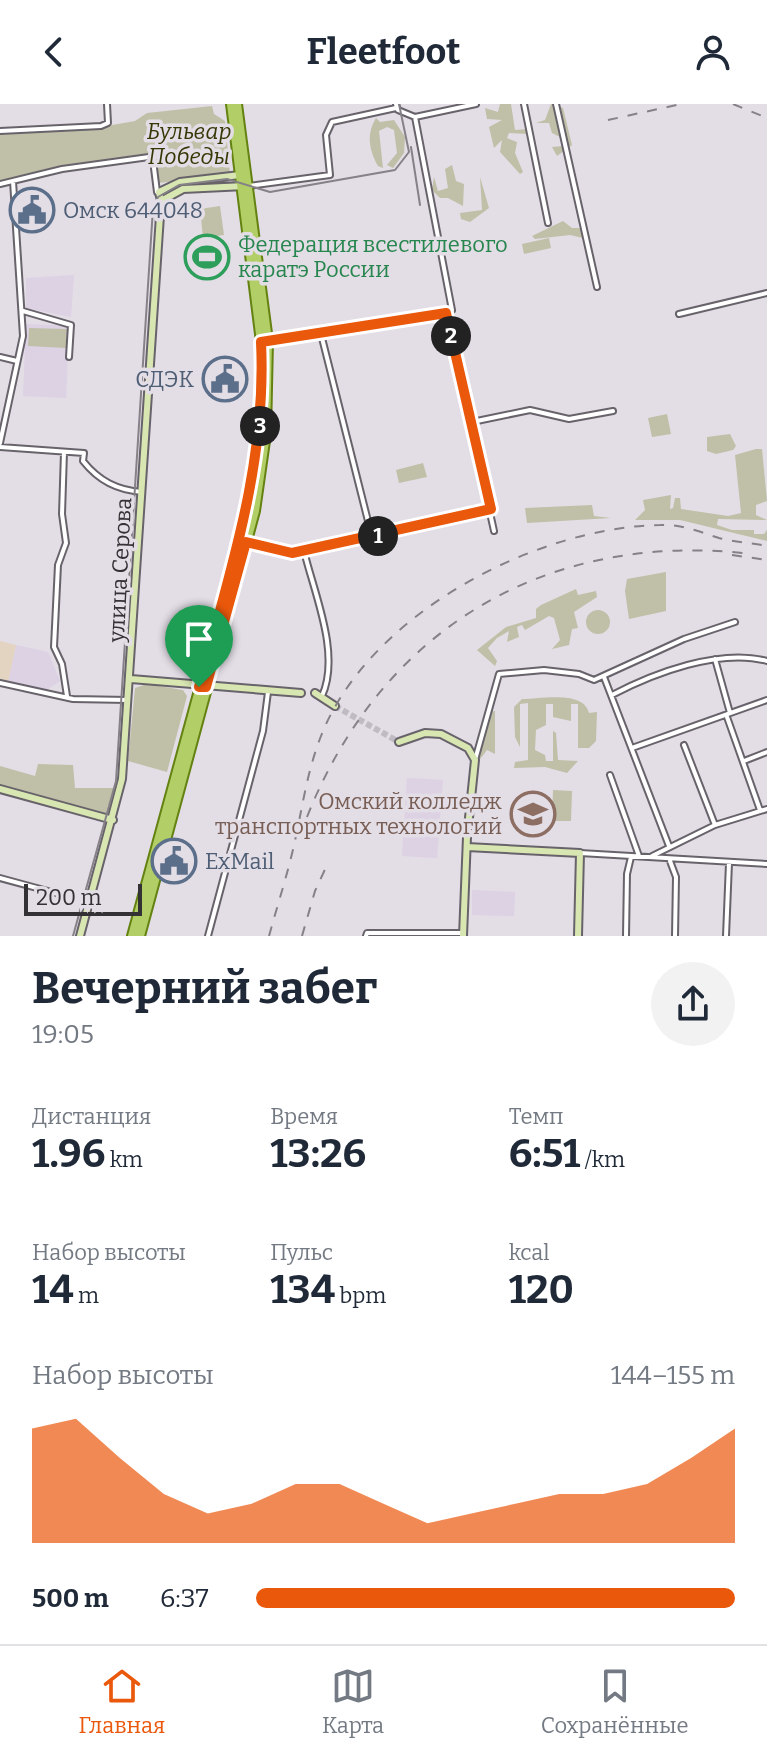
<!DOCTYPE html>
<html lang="ru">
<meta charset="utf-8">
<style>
:root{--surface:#fff;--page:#f2f2f3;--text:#1f2937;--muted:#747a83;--line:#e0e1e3;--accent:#ea580c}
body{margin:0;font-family:Bitter,serif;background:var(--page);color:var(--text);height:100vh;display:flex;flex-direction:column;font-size:30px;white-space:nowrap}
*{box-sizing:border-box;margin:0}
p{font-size:26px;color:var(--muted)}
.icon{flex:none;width:44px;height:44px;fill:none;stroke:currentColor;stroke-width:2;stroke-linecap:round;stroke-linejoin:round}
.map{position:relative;height:832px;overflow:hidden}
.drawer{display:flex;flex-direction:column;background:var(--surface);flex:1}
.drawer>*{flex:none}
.scale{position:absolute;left:24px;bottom:20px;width:118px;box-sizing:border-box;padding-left:8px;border:4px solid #333134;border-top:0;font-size:22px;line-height:28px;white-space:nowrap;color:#333134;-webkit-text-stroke:6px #e3dde6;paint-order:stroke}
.pin{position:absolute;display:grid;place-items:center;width:68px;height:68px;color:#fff;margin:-82px -34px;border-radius:50% 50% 50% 0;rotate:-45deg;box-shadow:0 0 8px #0007}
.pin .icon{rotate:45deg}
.km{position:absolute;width:40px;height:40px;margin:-20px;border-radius:50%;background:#222;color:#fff;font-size:22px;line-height:40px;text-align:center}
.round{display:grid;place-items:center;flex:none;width:84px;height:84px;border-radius:42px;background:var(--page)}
.head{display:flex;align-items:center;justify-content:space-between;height:136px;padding:0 32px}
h1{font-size:44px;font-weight:700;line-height:60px}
.metrics{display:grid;grid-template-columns:repeat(3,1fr);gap:12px;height:136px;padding:8px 32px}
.metrics div{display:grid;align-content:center}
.metrics b{font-size:40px;font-weight:700}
.metrics small{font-size:22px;font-weight:400}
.metrics p{font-size:22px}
.chart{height:224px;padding:16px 32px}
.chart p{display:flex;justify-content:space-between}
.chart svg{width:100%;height:144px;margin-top:8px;fill:var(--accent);opacity:.7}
ul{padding:0 32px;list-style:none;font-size:26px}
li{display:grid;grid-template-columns:128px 96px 1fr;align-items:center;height:60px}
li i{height:20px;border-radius:10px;background:var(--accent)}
header{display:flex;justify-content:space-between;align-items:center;height:104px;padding:0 32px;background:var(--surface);font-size:36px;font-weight:700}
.menu{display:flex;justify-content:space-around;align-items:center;height:112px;border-top:2px solid var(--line);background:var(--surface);font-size:22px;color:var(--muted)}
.menu a{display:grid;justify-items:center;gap:4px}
.menu .current{color:var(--accent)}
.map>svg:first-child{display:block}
.education{fill:#ddd1e4}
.medical{fill:#e3d4c1}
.green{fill:#bfc0a7}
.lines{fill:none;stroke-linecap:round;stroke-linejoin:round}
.secondary-tunnel{stroke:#c0bbc2;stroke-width:6;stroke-dasharray:6 3;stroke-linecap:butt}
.street-casing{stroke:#68636b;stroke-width:8}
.secondary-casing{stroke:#68636b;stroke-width:10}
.primary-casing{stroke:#648212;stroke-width:12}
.street{stroke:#fff;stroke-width:4}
.secondary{stroke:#d8e6b2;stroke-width:6}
.primary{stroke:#b2ce66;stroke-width:8}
.tram{stroke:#858187;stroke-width:2}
.rail{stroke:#858187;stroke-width:2;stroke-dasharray:10 10;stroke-linecap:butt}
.route-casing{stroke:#fff;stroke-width:16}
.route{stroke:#ea580c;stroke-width:10}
.labels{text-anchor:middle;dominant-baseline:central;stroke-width:7;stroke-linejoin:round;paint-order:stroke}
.park-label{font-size:22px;font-style:italic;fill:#373706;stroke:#e3dde6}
.service-label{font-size:22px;fill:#4e5e75;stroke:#e3dde6;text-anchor:start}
.leisure-label{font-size:22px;fill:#27864d;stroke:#e3dde6;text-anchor:start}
.street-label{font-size:22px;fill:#333134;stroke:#e3dde6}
.education-label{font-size:22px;fill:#785e54;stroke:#e3dde6;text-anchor:end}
</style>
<header><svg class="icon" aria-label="back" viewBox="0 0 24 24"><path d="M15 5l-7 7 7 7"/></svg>Fleetfoot<svg class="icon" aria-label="person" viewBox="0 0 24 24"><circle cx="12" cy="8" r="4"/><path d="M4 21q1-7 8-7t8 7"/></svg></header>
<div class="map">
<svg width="767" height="832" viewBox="0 0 767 832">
<rect width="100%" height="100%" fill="#e3dde6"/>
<path class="education" d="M74 171 71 213 26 204V174Z
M26 220 69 222 66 294 23 292Z
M16 541 48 548 60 577 45 587 8 578Z
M407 674 443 676 437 754 402 752Z
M472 786 515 788 514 812 472 811Z"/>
<path class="medical" d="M0 537 16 541 8 578 0 576Z"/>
<path class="green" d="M500 0H511L515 26 527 25V30L509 29 507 34 517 38 515 49 523 68 520 70 500 48 502 36 494 44 489 23 502 16 487 15 485 4 498 8Z
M551 0 563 4 572 41 557 52 552 43 563 42 560 33 552 29 549 19H536L545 16Z
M212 2 214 10 225 17 230 70 159 79 156 54 150 50 58 62 0 77V28L95 24 135 17 147 9Z
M376 14 380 18 394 16 405 33 404 49 393 64 387 61 397 49 394 26 387 23 379 27 383 64 378 62C369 46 366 30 376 14Z
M452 61 456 77 464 80 463 102 448 94H440L432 86 434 73 438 87 448 84 445 65Z
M480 73 489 104 470 118 461 115 460 109 482 106Z
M220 102 224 131 203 134 200 105Z
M563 117 572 124H582L583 134 570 131 535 135 532 132Z
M549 134 551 144 524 150 522 140Z
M29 224 67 225 66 244 28 242Z
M667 310 671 330 652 333 648 314Z
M730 330 736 342 733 346 716 350 707 347V333Z
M756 345H762L767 397 756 401V411L767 416 718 415 717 421 732 426H754V430H764L767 426V437L680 416H635L645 406 643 396 671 391 670 405 673 404 675 394H680L681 405 728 412 741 409 735 351Z
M423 359 427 373 399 379 396 366Z
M592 401 594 412 611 414 527 419 525 404Z
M666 468V507L629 515 625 487 627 475Z
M576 485 578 491 596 487 597 493 574 508 578 524 572 525 569 541 552 545 560 536 554 514 549 512 525 526 522 521 517 523 519 533 507 538 509 527 497 534 488 544 497 557 495 562 477 546 506 523 536 514V505L541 501Z
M586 518a12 12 0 1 1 24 0a12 12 0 1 1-24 0Z
M147 580 183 586 187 592 167 668 128 657 135 584Z
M522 595C542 595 583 586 589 609L597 608 596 637 589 644H578V600H571V617L553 613V600H546V621L536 626 535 646 545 651 546 657H553V627L556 629 558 656 578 657 567 669 545 663 514 664 515 658 528 656V599L520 600V643L515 633 514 603Z
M495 607V650L487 646 478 658 489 608Z
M38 660 73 661 75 684H118L114 701 107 702 113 704 111 712 0 684V662L35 672Z
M553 686 572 687 571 717H552Z"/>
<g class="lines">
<path class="secondary-tunnel" d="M335 602 399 638"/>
<g class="street-casing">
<path id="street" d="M524 0 548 119
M556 0 597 183
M415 13 476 0
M0 27 101 22 108 19 107 0
M0 80 62 65 149 53 153 56 157 88
M248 82 330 71 326 31 332 18 396 4
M23 207 71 221 69 253
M446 209 494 427
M679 210 767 189
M321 230 372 433
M268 237 452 206 415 13 398 6 396 0
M0 253 17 257
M472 318 530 306 569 315 613 307
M0 339 23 232 13 77
M0 343 84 349 83 357C99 377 117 386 142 388
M64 348 62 410 66 439 58 461 54 543 62 560 67 592
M248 439 292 449 491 405
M304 447C314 489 341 550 322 592
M715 555 730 609
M604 573 669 742
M0 579 73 595 128 596
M612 591C654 569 720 544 767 557
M727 613 760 706
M684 641 715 721
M632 644 767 596
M475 656 499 570 544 566 579 570 594 576 684 535 735 518
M744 657 767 648
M610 671 639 752
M580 749 767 760
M652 752 715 721 767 705
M670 757 676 773 675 832
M0 774 59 790
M208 832 263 627 268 588
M366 832 367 829H464
M626 832 627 770 631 753
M726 832 729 759"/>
</g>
<g class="secondary-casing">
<path id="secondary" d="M161 97 159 88 180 78 240 71
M161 97 183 85 245 82
M131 575 301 589
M315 589 335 602
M399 638 425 629 441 630 468 644 475 656 467 733 463 832
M0 685 113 716
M467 743 580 749 578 832
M80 832 122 675 161 97"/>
</g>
<g class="primary-casing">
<path id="primary" d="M132 832 247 410 259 330 261 238 231 0
M140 832 255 407 266 330 268 237 237 0"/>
</g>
<use href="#street" class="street"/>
<use href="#secondary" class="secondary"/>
<use href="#primary" class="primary"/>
<path class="tram" d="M411 43 420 101
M73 832 116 677 153 104 158 93 179 81 227 75 270 88 395 66 409 48 399 0"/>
<path class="rail" d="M733 0 767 14
M608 16 681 0
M732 451 767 456
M307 713C381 526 544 429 743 449
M269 832C278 799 289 766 296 732 303 699 308 665 321 632 368 511 535 423 660 421 681 420 700 428 719 434 735 438 751 439 767 442
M302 832 315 787 327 761"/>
</g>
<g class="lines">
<g class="route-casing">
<path id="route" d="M446 209 491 405 292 449 246 438 206 583H199C230 468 267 359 261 238Z"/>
</g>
<use href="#route" class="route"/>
</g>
<defs>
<g id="civic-ring" transform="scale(2.3)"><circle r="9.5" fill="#e3dde6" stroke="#5c6f8a" stroke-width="1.5"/><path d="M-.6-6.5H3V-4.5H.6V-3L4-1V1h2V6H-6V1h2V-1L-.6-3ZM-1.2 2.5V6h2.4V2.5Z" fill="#5c6f8a"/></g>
<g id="stadium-ring" transform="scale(2.3)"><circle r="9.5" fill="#e3dde6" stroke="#2e9e5b" stroke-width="1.5"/><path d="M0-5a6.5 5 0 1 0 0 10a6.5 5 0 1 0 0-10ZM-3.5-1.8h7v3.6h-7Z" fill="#2e9e5b"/></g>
<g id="university-ring" transform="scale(2.3)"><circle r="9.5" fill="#e3dde6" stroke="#8d6e63" stroke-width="1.5"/><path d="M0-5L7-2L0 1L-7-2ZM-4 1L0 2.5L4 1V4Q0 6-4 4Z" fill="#8d6e63"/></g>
</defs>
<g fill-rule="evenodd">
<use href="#civic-ring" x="32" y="106"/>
<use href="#stadium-ring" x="207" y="153"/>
<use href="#civic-ring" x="225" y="275"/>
<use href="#university-ring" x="533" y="710"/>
<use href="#civic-ring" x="174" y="757"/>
</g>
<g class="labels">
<g class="park-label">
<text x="189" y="27">Бульвар<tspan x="189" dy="25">Победы</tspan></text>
</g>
<g class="service-label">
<text x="63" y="106">Омск 644048</text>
<text x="194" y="275" text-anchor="end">СДЭК</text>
<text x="205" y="757">ExMail</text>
</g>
<g class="leisure-label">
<text x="238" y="140">Федерация всестилевого<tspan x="238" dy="25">каратэ России</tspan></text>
</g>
<g class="street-label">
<text transform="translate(120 466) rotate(-87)">улица Серова</text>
</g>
<g class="education-label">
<text x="502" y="697">Омский колледж<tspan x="502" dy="25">транспортных технологий</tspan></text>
</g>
</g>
</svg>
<div class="scale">200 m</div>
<div class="pin" style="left:199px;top:583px;background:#1e9e55"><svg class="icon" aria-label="arrive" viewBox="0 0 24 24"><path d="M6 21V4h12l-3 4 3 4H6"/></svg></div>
<b class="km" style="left:378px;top:432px">1</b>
<b class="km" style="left:451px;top:232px">2</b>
<b class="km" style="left:260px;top:322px">3</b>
</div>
<section class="drawer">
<div class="head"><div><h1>Вечерний забег</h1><p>19:05</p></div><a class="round"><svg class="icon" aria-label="share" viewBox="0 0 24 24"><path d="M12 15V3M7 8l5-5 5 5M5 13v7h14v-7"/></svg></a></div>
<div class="metrics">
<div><p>Дистанция</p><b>1.96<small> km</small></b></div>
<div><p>Время</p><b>13:26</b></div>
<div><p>Темп</p><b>6:51<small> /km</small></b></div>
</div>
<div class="metrics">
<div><p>Набор высоты</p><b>14<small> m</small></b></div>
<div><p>Пульс</p><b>134<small> bpm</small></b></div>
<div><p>kcal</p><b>120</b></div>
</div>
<div class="chart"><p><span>Набор высоты</span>144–155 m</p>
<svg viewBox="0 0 160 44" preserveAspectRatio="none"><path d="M0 44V9L10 6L20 18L30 29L40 35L50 32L60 26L70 26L80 32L90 38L100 35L110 32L120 29L130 29L140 26L150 18L160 9V44z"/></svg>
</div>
<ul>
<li><b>500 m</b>6:37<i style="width:100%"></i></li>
</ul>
</section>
<nav class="menu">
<a class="current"><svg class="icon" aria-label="home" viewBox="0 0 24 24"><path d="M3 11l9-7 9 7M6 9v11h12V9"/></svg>Главная</a>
<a><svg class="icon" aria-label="map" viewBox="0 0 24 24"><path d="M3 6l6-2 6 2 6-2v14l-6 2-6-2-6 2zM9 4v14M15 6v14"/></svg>Карта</a>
<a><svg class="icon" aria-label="saved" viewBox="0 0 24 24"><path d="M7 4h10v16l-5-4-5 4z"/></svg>Сохранённые</a>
</nav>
